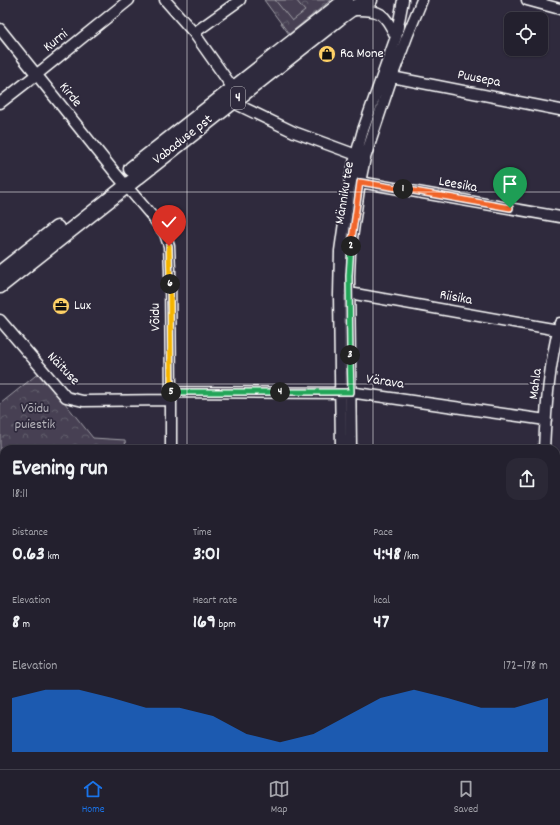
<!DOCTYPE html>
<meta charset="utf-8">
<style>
:root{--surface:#23202e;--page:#2b2836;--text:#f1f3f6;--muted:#a3a3aa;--line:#403e4a;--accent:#1a73e8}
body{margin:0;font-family:Dekko,sans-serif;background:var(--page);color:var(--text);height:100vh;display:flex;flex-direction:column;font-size:15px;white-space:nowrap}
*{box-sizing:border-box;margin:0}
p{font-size:13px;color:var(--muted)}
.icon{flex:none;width:22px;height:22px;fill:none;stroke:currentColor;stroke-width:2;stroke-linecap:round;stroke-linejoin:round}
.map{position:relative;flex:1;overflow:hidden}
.sheet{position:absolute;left:0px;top:445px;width:560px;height:324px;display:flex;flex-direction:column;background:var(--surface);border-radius:12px 12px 0 0;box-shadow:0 1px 3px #0004,0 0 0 1px var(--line)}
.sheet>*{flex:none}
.buttons{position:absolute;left:504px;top:12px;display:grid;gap:8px}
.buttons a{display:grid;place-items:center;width:44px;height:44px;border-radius:8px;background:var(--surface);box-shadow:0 1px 3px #0004,0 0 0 1px var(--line);font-size:20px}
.pin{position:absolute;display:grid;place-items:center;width:34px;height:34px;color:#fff;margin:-41px -17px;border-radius:50% 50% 50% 0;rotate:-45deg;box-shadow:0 0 4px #0007}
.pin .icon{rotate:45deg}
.km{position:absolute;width:20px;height:20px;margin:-10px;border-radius:50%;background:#222;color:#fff;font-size:11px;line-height:20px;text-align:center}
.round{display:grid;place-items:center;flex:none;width:42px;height:42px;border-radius:12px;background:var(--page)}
.headline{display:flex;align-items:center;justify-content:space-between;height:68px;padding:0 12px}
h1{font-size:22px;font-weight:700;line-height:30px}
.figures{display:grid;grid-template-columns:repeat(3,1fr);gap:6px;height:68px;padding:4px 12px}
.figures div{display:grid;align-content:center}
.figures b{font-size:20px;font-weight:700}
.figures small{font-size:11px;font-weight:400}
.figures p{font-size:11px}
.chart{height:112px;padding:8px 12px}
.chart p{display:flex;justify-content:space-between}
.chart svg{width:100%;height:72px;margin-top:4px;fill:var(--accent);opacity:.7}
.menu{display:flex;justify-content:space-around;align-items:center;height:56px;border-top:1px solid var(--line);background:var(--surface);font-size:11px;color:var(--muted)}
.menu a{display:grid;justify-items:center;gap:2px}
.menu .current{color:var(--accent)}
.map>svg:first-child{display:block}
.forest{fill:url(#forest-crowns);stroke:#a2a0a8}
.garden{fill:#464152;stroke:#a2a0a8}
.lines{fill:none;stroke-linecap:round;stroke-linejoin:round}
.minor-casing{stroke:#fff;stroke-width:13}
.highway-casing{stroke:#fff;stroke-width:17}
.minor{stroke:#2f2a3d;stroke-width:10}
.highway{stroke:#2f2a3d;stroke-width:14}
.rail{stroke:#fff;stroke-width:2}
.split-1-casing{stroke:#fff;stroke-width:8}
.split-2-casing{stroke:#fff;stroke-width:8}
.split-3-casing{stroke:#fff;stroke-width:8}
.split-4-casing{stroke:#fff;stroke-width:8}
.split-5-casing{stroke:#fff;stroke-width:8}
.split-6-casing{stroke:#fff;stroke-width:8}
.split-7-casing{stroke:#fff;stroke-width:8}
.split-1{stroke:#f0652b;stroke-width:5}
.split-2{stroke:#f0652b;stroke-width:5}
.split-3{stroke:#22a559;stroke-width:5}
.split-4{stroke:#22a559;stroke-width:5}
.split-5{stroke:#22a559;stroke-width:5}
.split-6{stroke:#f5b400;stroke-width:5}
.split-7{stroke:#f5b400;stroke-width:5}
.grid{fill:none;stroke:#fff;stroke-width:1;stroke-opacity:0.55}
.labels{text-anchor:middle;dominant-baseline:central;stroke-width:3.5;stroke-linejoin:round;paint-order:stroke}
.shield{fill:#2f2a3d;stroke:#c1bfc5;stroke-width:1}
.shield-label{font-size:13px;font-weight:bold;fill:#fff}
.street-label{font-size:14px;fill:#fff;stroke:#2f2a3d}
.poi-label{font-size:14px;fill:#fff;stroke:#2f2a3d;text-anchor:start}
.park-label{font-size:14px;fill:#b5b3ba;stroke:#2f2a3d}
</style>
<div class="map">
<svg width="560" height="769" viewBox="0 0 560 769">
<defs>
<pattern id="forest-crowns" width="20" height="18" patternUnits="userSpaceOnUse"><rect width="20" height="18" fill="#464152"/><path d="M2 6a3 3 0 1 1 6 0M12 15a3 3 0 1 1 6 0" fill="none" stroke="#625e6c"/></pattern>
</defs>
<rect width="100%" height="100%" fill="#2f2a3d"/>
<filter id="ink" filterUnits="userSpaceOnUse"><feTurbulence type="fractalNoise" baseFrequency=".025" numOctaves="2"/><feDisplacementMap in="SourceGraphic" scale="8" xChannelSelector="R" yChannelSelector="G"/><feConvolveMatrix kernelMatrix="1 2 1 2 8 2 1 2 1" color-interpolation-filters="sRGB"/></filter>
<g filter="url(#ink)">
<path class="forest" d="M264 0H331L289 34Z
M40 372 93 438 125 440 126 449H4V753L0 755V404Z
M559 703 560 769H555L556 765Z
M38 765H105L98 769H40Z"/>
<path class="garden" d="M275 0H296L305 11 292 21Z"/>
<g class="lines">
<g class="minor-casing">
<path id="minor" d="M165 0 194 33 237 94
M527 0 560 9
M354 10C380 9 385 13 396 37
M0 29 116 174 151 215 165 234 169 246 170 270 171 400V449
M194 33 240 0
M392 77 560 110
M235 100 238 105 294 132 362 157
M0 103 36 75 129 0
M354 181 560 217
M349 294H355L558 330
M0 320 66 397 83 401 171 400
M171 392 356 393 546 420
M341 449 339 295 340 251 350 180 356 155 363 130 396 37 403 0
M351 449 349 276 350 253 354 224 360 182 365 158 392 77 408 34 422 0
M544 449C546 407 549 364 560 323
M344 765V769
M354 765V769
M109 769 117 765
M170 769V765
M519 769V765"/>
</g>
<g class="highway-casing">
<path id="highway" d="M131 169 346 0
M0 273 57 228
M0 286 339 18 350 10 370 0"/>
</g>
<use href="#minor" class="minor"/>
<use href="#highway" class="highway"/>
<path class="rail" d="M556 514 560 457
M556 595 560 537
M537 769 538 765"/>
</g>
</g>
<g class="lines" filter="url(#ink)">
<g class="split-1-casing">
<path id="split-1" d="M403 189 510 208"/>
</g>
<g class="split-2-casing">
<path id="split-2" d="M351 246 360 182 403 189"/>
</g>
<g class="split-3-casing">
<path id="split-3" d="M350 355 349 276 351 246"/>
</g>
<g class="split-4-casing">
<path id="split-4" d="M280 392H351L350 355"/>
</g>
<g class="split-5-casing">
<path id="split-5" d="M171 392H280"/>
</g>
<g class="split-6-casing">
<path id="split-6" d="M170 284 171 392"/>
</g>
<g class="split-7-casing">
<path id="split-7" d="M169 246 170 284"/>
</g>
<use href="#split-1" class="split-1"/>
<use href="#split-2" class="split-2"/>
<use href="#split-3" class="split-3"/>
<use href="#split-4" class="split-4"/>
<use href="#split-5" class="split-5"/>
<use href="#split-6" class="split-6"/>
<use href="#split-7" class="split-7"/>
</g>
<path class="grid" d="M187 0V449M373 0V449M0 192H560M0 384H560M0 577H4M556 577H560M187 765V769M373 765V769"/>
<defs>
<g id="shop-disc" transform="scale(0.9)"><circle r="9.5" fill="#ffd166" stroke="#2f2a3d"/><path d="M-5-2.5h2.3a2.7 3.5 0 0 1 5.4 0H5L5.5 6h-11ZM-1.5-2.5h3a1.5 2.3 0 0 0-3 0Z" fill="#111"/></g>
<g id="office-disc" transform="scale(0.9)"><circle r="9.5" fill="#ffd166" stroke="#2f2a3d"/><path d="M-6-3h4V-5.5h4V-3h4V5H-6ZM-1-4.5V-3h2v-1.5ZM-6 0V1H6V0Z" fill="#111"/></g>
</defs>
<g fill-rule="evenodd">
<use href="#shop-disc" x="327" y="54"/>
<use href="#office-disc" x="61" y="306"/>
</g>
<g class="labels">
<rect class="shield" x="231" y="87" width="14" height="22" rx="3"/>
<g class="shield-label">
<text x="238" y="98">4</text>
</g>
<g class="street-label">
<text transform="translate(56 41) rotate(-39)">Kurni</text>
<text transform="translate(479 79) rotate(11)">Puusepa</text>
<text transform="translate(70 95) rotate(51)">Kirde</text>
<text transform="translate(183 140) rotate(-38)">Vabaduse pst</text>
<text transform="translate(458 185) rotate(10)">Leesika</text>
<text transform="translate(345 193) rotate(-81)">Männiku tee</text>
<text transform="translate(456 298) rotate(10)">Riisika</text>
<text transform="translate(156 317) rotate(-91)">Võidu</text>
<text transform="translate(63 369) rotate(46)">Näituse</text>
<text transform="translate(385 382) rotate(8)">Värava</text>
<text transform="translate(536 384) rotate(-83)">Mahla</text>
</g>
<g class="poi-label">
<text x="340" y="54">Ra Mone</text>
<text x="74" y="306">Lux</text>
</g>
<g class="park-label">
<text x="35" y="409">Võidu<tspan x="35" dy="16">puiestik</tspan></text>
</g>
</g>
</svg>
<div class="buttons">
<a><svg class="icon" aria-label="locate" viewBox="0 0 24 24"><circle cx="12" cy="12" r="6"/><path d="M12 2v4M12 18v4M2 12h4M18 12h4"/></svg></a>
</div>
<div class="pin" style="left:510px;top:208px;background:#1e9e55"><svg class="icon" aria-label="arrive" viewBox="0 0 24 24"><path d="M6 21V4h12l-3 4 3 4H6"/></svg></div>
<div class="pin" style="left:169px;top:246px;background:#d93025"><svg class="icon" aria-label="check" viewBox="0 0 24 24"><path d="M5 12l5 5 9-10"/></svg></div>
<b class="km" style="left:403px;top:189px">1</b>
<b class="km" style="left:351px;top:246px">2</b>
<b class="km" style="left:350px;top:355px">3</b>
<b class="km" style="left:280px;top:392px">4</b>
<b class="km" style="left:171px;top:392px">5</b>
<b class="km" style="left:170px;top:284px">6</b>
<section class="sheet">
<div class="headline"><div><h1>Evening run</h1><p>18:11</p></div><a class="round"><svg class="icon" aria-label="share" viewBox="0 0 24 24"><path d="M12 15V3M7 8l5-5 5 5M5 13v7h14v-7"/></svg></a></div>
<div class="figures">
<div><p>Distance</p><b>0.63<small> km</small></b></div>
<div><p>Time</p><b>3:01</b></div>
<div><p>Pace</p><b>4:48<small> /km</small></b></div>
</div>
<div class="figures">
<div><p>Elevation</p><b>8<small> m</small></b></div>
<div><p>Heart rate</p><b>169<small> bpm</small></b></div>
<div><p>kcal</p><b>47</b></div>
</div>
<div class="chart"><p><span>Elevation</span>172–178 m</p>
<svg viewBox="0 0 160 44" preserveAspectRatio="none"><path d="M0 44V11L10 6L20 6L30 11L40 17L50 17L60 22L70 33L80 38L90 33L100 22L110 11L120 6L130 11L140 17L150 17L160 11V44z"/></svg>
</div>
</section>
</div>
<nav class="menu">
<a class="current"><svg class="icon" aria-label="home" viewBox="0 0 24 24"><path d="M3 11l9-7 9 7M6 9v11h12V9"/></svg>Home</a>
<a><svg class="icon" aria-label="map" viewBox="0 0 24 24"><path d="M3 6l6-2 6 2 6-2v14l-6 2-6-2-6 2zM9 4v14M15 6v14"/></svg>Map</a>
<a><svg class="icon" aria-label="saved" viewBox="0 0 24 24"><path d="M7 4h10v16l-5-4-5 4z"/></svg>Saved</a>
</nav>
